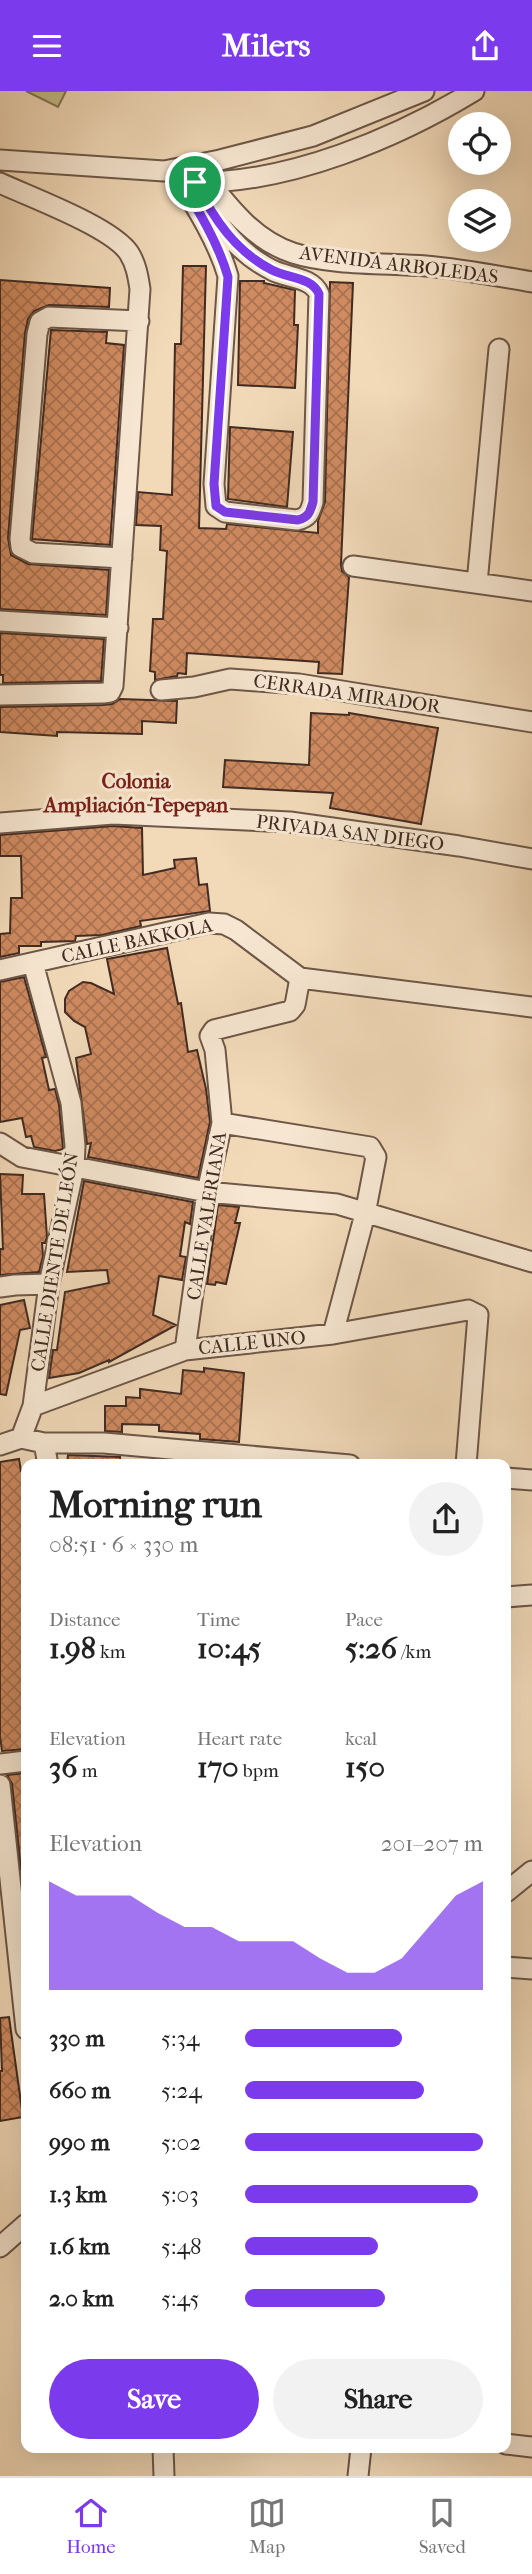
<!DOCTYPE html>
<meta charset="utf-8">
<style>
:root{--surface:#fff;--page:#f2f2f2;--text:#222;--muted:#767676;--line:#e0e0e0;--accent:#7c3aed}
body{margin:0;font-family:"IM FELL French Canon",serif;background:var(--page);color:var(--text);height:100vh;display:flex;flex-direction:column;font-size:26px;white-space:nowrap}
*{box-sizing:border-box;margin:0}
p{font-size:23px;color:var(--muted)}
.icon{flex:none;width:38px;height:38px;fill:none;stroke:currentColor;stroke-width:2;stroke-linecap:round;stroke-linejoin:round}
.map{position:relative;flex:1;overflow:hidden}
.side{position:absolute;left:21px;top:1368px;width:490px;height:994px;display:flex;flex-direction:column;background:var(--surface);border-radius:14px;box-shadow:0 7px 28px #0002}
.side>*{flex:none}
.fabs{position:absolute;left:448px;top:21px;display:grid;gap:14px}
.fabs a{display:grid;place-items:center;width:63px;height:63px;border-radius:50%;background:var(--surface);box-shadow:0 7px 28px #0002;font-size:35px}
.pin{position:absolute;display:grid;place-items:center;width:60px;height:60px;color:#fff;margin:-30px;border:4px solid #fff;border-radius:50%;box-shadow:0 2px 7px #0007}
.round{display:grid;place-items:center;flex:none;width:74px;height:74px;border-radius:37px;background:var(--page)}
.head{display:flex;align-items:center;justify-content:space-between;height:119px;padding:0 28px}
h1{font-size:38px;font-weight:700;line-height:52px}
.stats{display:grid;grid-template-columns:repeat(3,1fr);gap:10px;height:119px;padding:7px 28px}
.stats div{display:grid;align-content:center}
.stats b{font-size:30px;font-weight:700}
.stats small{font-size:19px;font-weight:400}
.stats p{font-size:19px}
.chart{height:196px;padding:14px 28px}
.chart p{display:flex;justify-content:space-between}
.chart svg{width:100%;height:126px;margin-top:7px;fill:var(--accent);opacity:.7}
.action{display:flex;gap:14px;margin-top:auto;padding:14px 28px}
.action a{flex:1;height:80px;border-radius:42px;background:var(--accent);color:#fff;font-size:28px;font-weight:700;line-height:80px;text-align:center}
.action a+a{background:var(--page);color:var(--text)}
ul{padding:0 28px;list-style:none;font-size:23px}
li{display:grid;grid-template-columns:112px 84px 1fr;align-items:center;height:52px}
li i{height:18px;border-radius:9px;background:var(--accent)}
header{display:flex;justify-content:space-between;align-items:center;height:91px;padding:0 28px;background:var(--accent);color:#fff;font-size:32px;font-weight:700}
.tabs{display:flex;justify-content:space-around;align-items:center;height:98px;border-top:2px solid var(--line);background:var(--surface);font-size:19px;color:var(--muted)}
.tabs a{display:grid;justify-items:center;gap:4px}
.tabs .selected{color:var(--accent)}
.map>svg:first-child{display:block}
.garden{fill:#c3bd8a;stroke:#827456;stroke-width:2}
.building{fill:url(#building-cross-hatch);stroke:#412b22;stroke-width:2}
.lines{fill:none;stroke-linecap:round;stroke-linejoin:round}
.minor-casing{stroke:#6d5748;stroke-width:23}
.minor{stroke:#f7e7d2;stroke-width:19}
.route-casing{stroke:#fff;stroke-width:14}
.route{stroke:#7c3aed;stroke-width:9}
.labels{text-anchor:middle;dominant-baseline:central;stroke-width:6;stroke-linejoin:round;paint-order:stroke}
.street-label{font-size:19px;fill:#412b22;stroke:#f7e7d2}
.neighbourhood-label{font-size:21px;font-weight:bold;fill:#7a1f14;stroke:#f7e7d2}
</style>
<header><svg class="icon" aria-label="menu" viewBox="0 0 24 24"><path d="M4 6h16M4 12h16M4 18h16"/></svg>Milers<svg class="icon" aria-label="share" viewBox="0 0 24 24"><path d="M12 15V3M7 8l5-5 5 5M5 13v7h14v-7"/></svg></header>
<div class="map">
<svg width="532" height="2385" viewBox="0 0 532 2385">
<defs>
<pattern id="building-cross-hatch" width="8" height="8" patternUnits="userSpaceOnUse" patternTransform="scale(1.75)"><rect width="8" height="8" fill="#d08b61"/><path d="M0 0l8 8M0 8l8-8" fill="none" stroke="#aa7250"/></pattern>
</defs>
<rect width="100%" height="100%" fill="#f2dab9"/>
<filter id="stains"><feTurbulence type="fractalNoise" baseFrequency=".00286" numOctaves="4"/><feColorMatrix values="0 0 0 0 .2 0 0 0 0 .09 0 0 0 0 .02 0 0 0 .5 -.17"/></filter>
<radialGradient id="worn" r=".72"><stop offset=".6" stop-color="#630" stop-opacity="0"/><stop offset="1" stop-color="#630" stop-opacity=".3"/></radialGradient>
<path class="garden" d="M26 0H66L58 16Z"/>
<path class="building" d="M183 175H206L199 437 226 438 227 433 318 442V430L325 411 330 191 353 192 341 474 342 480 349 486 342 583 318 582 319 571 187 562 186 583 178 582 177 585 155 589V581L150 580 153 528H163L167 460 160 459 161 435 136 434 138 401 172 404 175 253H181Z
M0 189 110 197 109 216 49 214 34 220 28 228 25 242 8 447 11 464 28 473 109 479 106 524 0 518Z
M240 190H264V192L295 199 294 234H298L295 297 238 294Z
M51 239 107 241 106 252 124 254 110 454 32 448Z
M230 336 293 341 287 416 228 408Z
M0 542 104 548 101 590 3 592V584H0Z
M120 608 177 610 176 632 142 630V643L57 641V645L0 641V616L103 614 112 613Z
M311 622 349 624V622L438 637 421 733 330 717 333 702 223 696 225 669 309 674Z
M113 735 142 737 143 784 175 777 174 769 196 767 199 794 207 793 210 820 140 830 141 835 102 844 76 845 75 850 41 851V855H19V862L0 866V843L10 842 11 807H22L21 765H0V744Z
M167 857 178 913 181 912 188 961 197 959 206 998 210 1031 198 1087 88 1066 91 1052 87 1053 76 967 91 963 85 936 74 930 65 921V908L69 900 83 891 91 892 114 903 107 868Z
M24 886 46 966 42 967 49 999 55 998 59 1014 63 1058 55 1060 34 1056 31 1045 26 1046 22 1027 0 1031V891Z
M0 1083 23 1084 22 1103H44L47 1146 45 1152H42L43 1165 39 1181 0 1184V1158H3Z
M84 1090 193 1111 190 1133 185 1131 180 1165 186 1166 182 1189 159 1185 153 1224 176 1234 109 1271V1269L79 1282 49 1287 53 1259H57L65 1201 109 1192 107 1179 67 1181Z
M218 1114 239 1116 235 1132H240L226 1193 216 1191 215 1194 207 1193Z
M24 1209 30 1237 20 1239 6 1304 0 1303V1214Z
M204 1277 244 1282 239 1351 200 1348V1343L159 1340V1334L122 1333V1341L105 1340V1315H126V1306L140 1307V1298L181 1303 183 1279 204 1281Z
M68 1364 120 1366V1374H67Z
M19 1368 21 1380 26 1379V1658L2 1660 0 1645V1371Z
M26 1682V1778L21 1779 12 1693 7 1684Z
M9 1926 23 2026 0 2030V1980H2L0 1927Z"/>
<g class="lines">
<g class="minor-casing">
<path id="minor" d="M0 69 164 80 220 69 313 45 424 0
M178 87C197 117 218 151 228 185L214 393 216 415 225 421 297 429C309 426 310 421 313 411L319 203C312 186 287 187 272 179 234 160 214 128 195 91
M198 91C289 92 397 47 474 0
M209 91C232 120 256 150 293 162 330 174 386 172 426 175 462 178 497 185 532 191
M0 92C30 106 112 136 129 162 136 173 138 185 140 198L113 595 110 601 103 602 0 604
M122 467 33 462 21 456 20 448 37 243 40 231 49 226 139 230
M353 475 532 500
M477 492 499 258
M0 530 118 537
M161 599 194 596 230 588 299 593 532 631
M0 732 113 723 290 731 459 755 532 768
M0 879 209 832 224 833 236 839 300 887 532 916
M222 1032 370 1056 376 1066 365 1123 333 1243
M0 1052 22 1066 207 1101 337 1113 532 1171
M0 1196 15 1194 49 1193
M185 1259 207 1101 222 1032 215 959 210 945 214 939 290 920 295 914 300 887
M33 1315 185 1259 333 1243 468 1219 478 1224 466 1374
M21 1347 33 1315 49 1193 74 1077 75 1055 71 1012 33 872
M21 1347 44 1352H104L350 1374
M44 1352 48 1374
M0 1354 21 1347
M506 1387 532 1389
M506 1506 532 1504
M0 1673 26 1670
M0 1694 26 1938
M506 1801 532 1780
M506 1876 532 1878
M0 2156 26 2133
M506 2353 532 2356
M163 2357 164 2385
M358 2385 361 2357"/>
</g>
<use href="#minor" class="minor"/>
</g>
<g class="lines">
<g class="route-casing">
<path id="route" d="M178 87 195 91C214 128 235 160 272 179 287 187 312 186 319 203L313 411C310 421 309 426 298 429L225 421 216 415 214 393 228 186C218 151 197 117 178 87Z"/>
</g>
<use href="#route" class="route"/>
</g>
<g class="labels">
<g class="street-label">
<text transform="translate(399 174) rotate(7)">AVENIDA ARBOLEDAS</text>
<text transform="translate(347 603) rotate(8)">CERRADA MIRADOR</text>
<text transform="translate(350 742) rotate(7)">PRIVADA SAN DIEGO</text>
<text transform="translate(137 850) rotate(-12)">CALLE BAKKOLA</text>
<text transform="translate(207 1125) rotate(-81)">CALLE VALERIANA</text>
<text transform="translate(55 1171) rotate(-81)">CALLE DIENTE DE LEÓN</text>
<text transform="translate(252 1252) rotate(-6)">CALLE UNO</text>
</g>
<g class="neighbourhood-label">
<text x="136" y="690">Colonia<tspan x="136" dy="24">Ampliación Tepepan</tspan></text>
</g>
</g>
<rect width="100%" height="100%" filter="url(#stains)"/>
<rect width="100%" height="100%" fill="url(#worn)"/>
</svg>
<div class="fabs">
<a><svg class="icon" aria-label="locate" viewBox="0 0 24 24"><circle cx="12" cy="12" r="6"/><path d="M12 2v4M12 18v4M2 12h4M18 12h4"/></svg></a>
<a><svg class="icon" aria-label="layers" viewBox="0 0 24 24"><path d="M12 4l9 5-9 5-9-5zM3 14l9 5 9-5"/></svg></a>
</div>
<div class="pin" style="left:195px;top:91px;background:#1e9e55"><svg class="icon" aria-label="arrive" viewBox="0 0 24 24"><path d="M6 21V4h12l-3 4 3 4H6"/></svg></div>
<section class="side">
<div class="head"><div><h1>Morning run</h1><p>08:51 · 6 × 330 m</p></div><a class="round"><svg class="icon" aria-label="share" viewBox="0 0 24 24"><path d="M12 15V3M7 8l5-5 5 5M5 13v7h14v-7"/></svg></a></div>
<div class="stats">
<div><p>Distance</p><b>1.98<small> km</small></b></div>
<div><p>Time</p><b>10:45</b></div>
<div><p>Pace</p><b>5:26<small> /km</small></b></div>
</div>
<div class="stats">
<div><p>Elevation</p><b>36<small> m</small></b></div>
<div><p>Heart rate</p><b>170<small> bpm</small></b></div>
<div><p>kcal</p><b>150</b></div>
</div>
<div class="chart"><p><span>Elevation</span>201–207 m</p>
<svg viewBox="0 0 160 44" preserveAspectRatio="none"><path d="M0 44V6L10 11L20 11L30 11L40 17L50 22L60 22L70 27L80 27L90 27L100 33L110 38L120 38L130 33L140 22L150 11L160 6V44z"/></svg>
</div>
<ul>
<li><b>330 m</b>5:34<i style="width:66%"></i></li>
<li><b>660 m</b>5:24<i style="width:75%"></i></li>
<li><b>990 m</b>5:02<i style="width:100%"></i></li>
<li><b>1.3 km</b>5:03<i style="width:98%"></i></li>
<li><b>1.6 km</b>5:48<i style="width:56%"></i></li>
<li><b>2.0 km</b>5:45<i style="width:59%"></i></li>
</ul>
<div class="action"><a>Save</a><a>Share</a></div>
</section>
</div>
<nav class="tabs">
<a class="selected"><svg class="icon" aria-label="home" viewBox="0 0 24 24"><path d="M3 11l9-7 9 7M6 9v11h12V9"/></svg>Home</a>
<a><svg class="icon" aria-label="map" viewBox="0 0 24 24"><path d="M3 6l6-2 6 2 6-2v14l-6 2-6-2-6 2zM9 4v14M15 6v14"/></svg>Map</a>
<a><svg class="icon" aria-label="saved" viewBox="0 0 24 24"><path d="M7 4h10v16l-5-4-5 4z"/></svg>Saved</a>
</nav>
